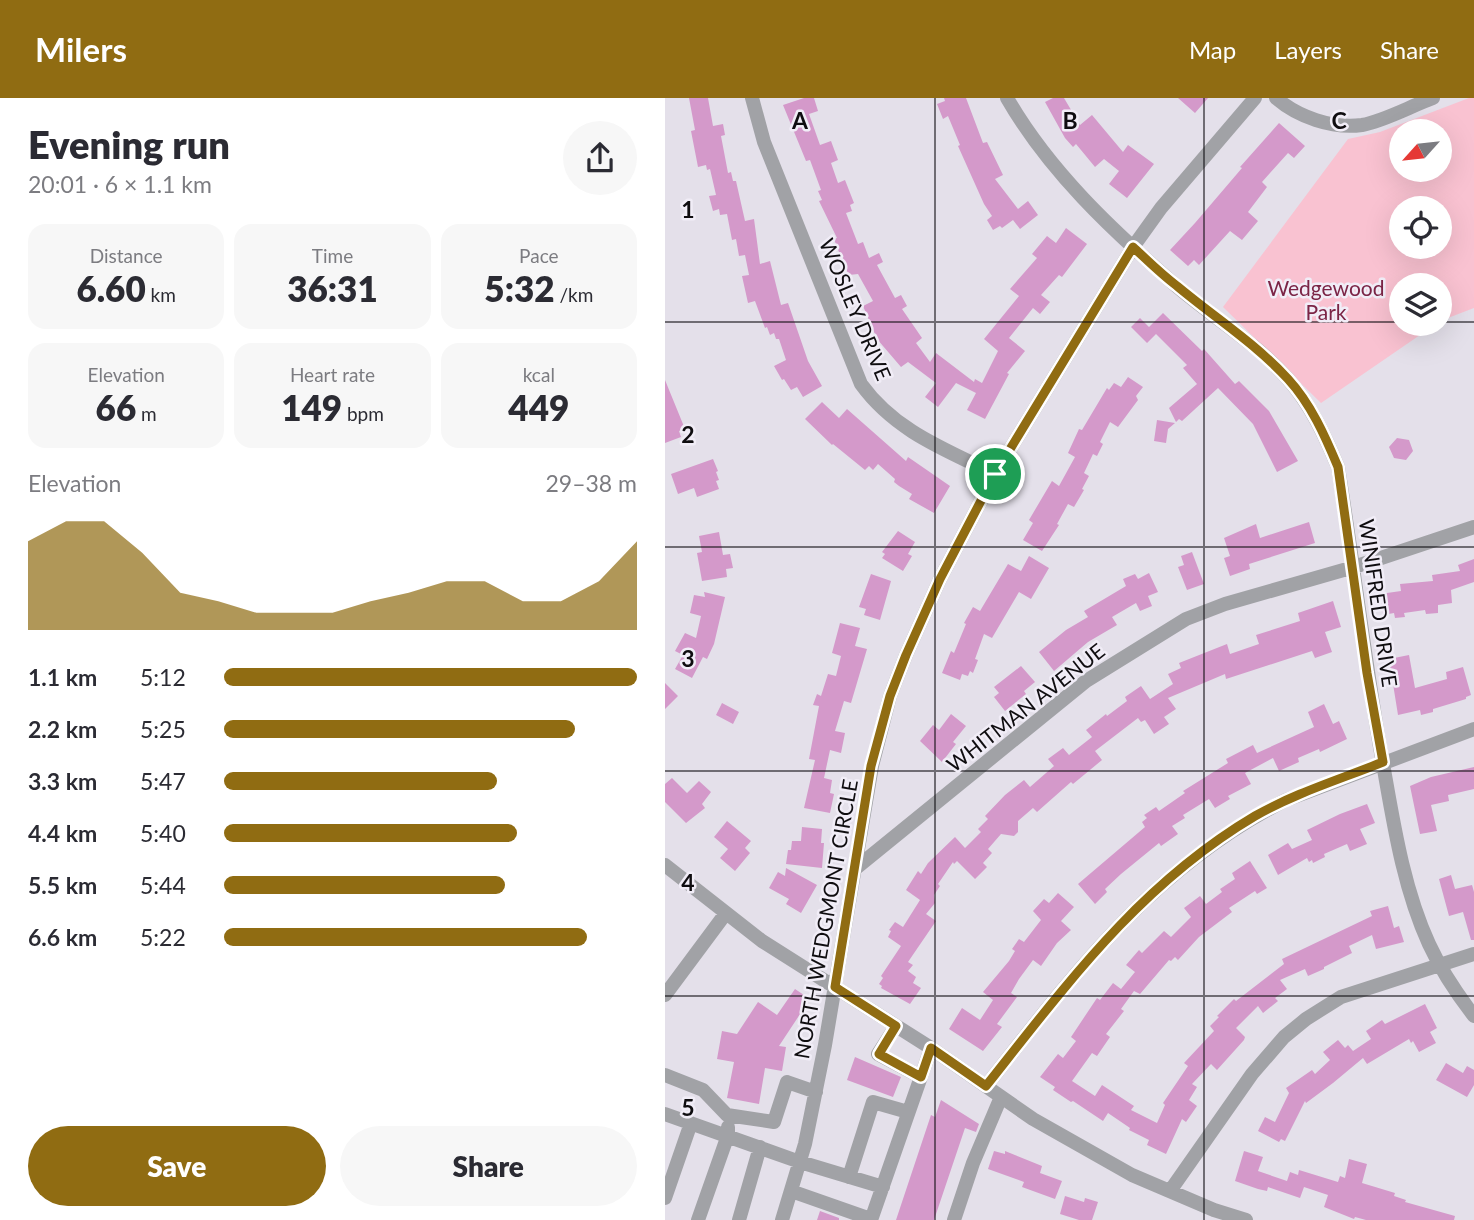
<!DOCTYPE html>
<meta charset="utf-8">
<style>
:root{--surface:#fff;--page:#f7f7f7;--text:#2b2b33;--muted:#7c7c81;--accent:#906c12}
body{margin:0;font-family:Lato,sans-serif;background:var(--page);color:var(--text);height:100vh;display:flex;flex-direction:column;font-size:26px;white-space:nowrap}
*{box-sizing:border-box;margin:0}
p{font-size:23px;color:var(--muted)}
.icon{flex:none;width:38px;height:38px;fill:none;stroke:currentColor;stroke-width:2;stroke-linecap:round;stroke-linejoin:round}
.map{position:relative;flex:1;overflow:hidden}
.details{display:flex;flex-direction:column;background:var(--surface);width:665px}
.details>*{flex:none}
.needle{width:46px;rotate:243deg}
.fabs{position:absolute;left:724px;top:21px;display:grid;gap:14px}
.fabs a{display:grid;place-items:center;width:63px;height:63px;border-radius:50%;background:var(--surface);box-shadow:0 7px 28px #0002;font-size:35px}
.pin{position:absolute;display:grid;place-items:center;width:60px;height:60px;color:#fff;margin:-30px;border:4px solid #fff;border-radius:50%;box-shadow:0 2px 7px #0007}
.round{display:grid;place-items:center;flex:none;width:74px;height:74px;border-radius:37px;background:var(--page)}
.head{display:flex;align-items:center;justify-content:space-between;height:119px;padding:0 28px}
h1{font-size:38px;font-weight:800;line-height:52px}
.figures{display:grid;grid-template-columns:repeat(3,1fr);gap:10px;height:119px;padding:7px 28px}
.figures div{display:grid;align-content:center;border-radius:18px;background:var(--page);text-align:center}
.figures b{font-size:35px;font-weight:800}
.figures small{font-size:19px;font-weight:400}
.figures p{font-size:19px}
.chart{height:196px;padding:14px 28px}
.chart p{display:flex;justify-content:space-between}
.chart svg{width:100%;height:126px;margin-top:7px;fill:var(--accent);opacity:.7}
.cta{display:flex;gap:14px;margin-top:auto;padding:14px 28px}
.cta a{flex:1;height:80px;border-radius:42px;background:var(--accent);color:#fff;font-size:28px;font-weight:800;line-height:80px;text-align:center}
.cta a+a{background:var(--page);color:var(--text)}
ul{padding:0 28px;list-style:none;font-size:23px}
li{display:grid;grid-template-columns:112px 84px 1fr;align-items:center;height:52px}
li i{height:18px;border-radius:9px;background:var(--accent)}
header{display:flex;align-items:center;gap:42px;box-sizing:border-box;height:98px;padding:0 35px;background:var(--accent);color:#fff}
header strong{font-size:33px}
nav{display:flex;gap:38px;margin-inline-start:auto;font-size:24px}
main{display:flex;flex:1;min-height:0}
.map>svg:first-child{display:block}
.green{fill:#f9c2d1;fill-rule:evenodd}
.building{fill:#d499ca}
.lines{fill:none;stroke-linecap:round;stroke-linejoin:round}
.minor{stroke:#a1a2a6;stroke-width:14}
.route-casing{stroke:#fff;stroke-width:14}
.route{stroke:#906c12;stroke-width:9}
.grid{fill:none;stroke:#0f0d10;stroke-width:2;stroke-opacity:0.55}
.labels{text-anchor:middle;dominant-baseline:central;stroke-width:5;stroke-linejoin:round;paint-order:stroke}
.park-label{font-size:21px;fill:#7b2446;stroke:#f1edf7}
.street-label{font-size:21px;fill:#0f0d10;stroke:#f1edf7}
.grid-label{font-size:23px;text-anchor:middle;font-weight:bold;fill:#0f0d10;stroke:#f1edf7;stroke-width:5;stroke-linejoin:round;paint-order:stroke}
</style>
<header>
<strong>Milers</strong>
<nav><a>Map</a><a>Layers</a><a>Share</a></nav>
</header>
<main>
<section class="details">
<div class="head"><div><h1>Evening run</h1><p>20:01 · 6 × 1.1 km</p></div><a class="round"><svg class="icon" aria-label="share" viewBox="0 0 24 24"><path d="M12 15V3M7 8l5-5 5 5M5 13v7h14v-7"/></svg></a></div>
<div class="figures">
<div><p>Distance</p><b>6.60<small> km</small></b></div>
<div><p>Time</p><b>36:31</b></div>
<div><p>Pace</p><b>5:32<small> /km</small></b></div>
</div>
<div class="figures">
<div><p>Elevation</p><b>66<small> m</small></b></div>
<div><p>Heart rate</p><b>149<small> bpm</small></b></div>
<div><p>kcal</p><b>449</b></div>
</div>
<div class="chart"><p><span>Elevation</span>29–38 m</p>
<svg viewBox="0 0 160 44" preserveAspectRatio="none"><path d="M0 44V13L10 6L20 6L30 17L40 31L50 34L60 38L70 38L80 38L90 34L100 31L110 27L120 27L130 34L140 34L150 27L160 13V44z"/></svg>
</div>
<ul>
<li><b>1.1 km</b>5:12<i style="width:100%"></i></li>
<li><b>2.2 km</b>5:25<i style="width:85%"></i></li>
<li><b>3.3 km</b>5:47<i style="width:66%"></i></li>
<li><b>4.4 km</b>5:40<i style="width:71%"></i></li>
<li><b>5.5 km</b>5:44<i style="width:68%"></i></li>
<li><b>6.6 km</b>5:22<i style="width:88%"></i></li>
</ul>
<div class="cta"><a>Save</a><a>Share</a></div>
</section>
<div class="map">
<svg width="809" height="1122" viewBox="0 0 809 1122">
<rect width="100%" height="100%" fill="#e4e0ea"/>
<path class="green" d="M804 0H809V210L775 223V187H737V226H771L656 305 558 209 683 41 715 34ZM737 33H775V72H737ZM737 110H775V149H737Z"/>
<path class="building" d="M24 0H43L48 28 58 26 60 37 56 38 63 75 66 74 68 83H71L80 123 89 121 95 166 105 163 116 207 123 205 143 263 157 288 138 299 132 289 126 292 119 281 117 282 109 268 121 262 114 241H111L109 235 105 237 102 229 100 230 90 203 83 205 77 178 84 177 80 157 74 158 71 141 67 142 62 116 55 117 54 111 48 113 44 98 51 97 45 71 42 72 41 67 33 69 26 33 30 32Z
M139 0H149L153 13 144 16 155 47 166 43 173 62 166 65 173 85 180 82 189 105 185 107 187 113 181 115 193 146 198 144 204 160 214 155 218 164 212 167 230 200 236 197 242 208 237 211 257 240 251 245 265 264 271 255 309 284 310 281 317 285 333 253 319 241 354 198 345 191 372 160 367 156 382 138 391 145 401 130 422 146 397 179 394 177 376 197 385 204 375 216 368 210 344 240 360 253 342 275 344 276 320 321 302 312 311 295 291 285 273 309 260 299 271 285 243 264 236 269 212 241 198 208 208 203 193 176 184 177 179 167 169 141 172 140 154 103 157 102 153 93 156 92 145 62 141 63 118 7Z
M279 0H301L318 45 322 44 338 77 330 81 353 111 363 103 373 117 355 131 348 122 337 130 335 128 328 132 322 122 327 118 319 106 293 48 295 47 283 18 278 21 272 6 280 3Z
M388 0H399L415 27 427 17 458 54 463 47 489 66 462 100 444 86 454 73 439 61 430 69 411 46 408 49 400 40 380 4Z
M513 0H543L530 15Z
M614 25 640 48 629 60 623 55 597 84 602 89 583 114 593 123 577 142 565 133 534 167 529 162 523 168 505 152 530 125 577 70 575 69Z
M498 215 537 253 539 251 570 286 574 283 604 313 633 363 612 374 588 326 553 290 517 323 514 321 511 324 504 310 532 286 518 270 522 267 491 236 482 245 466 229 475 220 484 229Z
M463 279 478 289 471 298 473 302 453 329 445 324 435 344 438 346 432 358 428 356 419 375 424 378 417 391 419 392 409 409 403 406 392 426 394 427 377 453 358 442 368 425 364 422 387 383 394 388 410 359 403 355 414 331 417 332 442 290 444 292 449 285 456 289Z
M0 282 20 331 14 333 16 339 0 345Z
M157 304 174 320 182 311 241 363 243 359 285 388 269 415 244 401 247 396 234 388 229 384 230 381 213 366 208 372 204 368 200 372 168 346 167 347 140 321Z
M492 322 510 325 503 331 501 345 489 343Z
M732 340 744 342 748 353 741 362 729 360 724 349Z
M48 361 53 373 51 374 54 382 51 383 54 391 32 399 29 390 13 396 6 376Z
M644 424 650 445 584 466 585 471 565 478 559 460 565 458 559 440 591 426 595 440Z
M233 433 250 444 243 456 247 458 238 473 217 460 220 456 217 454Z
M54 434 58 457 65 456 68 470 61 471 62 479 37 483 32 455 37 454 34 438Z
M527 454 539 486 522 492 513 469 519 467 516 458Z
M364 458 384 470 366 501 354 494 327 540 319 536 310 561 313 562 308 575 305 573 303 578 297 576 295 582 277 575 286 553 289 555 301 526 299 525 308 509 315 513 343 466 356 473Z
M809 461V484L786 492 787 505 773 507V515L761 516 760 512 739 515 740 519 730 520 729 515 718 517 715 496 736 493 735 486 768 483 767 477 795 473 793 467Z
M484 475 493 494 483 498 487 508 475 513 471 505 447 519 452 527 423 544 389 573 374 554 401 532 423 519 419 513 461 488 458 481 470 476 473 481Z
M206 476 226 483 215 522 199 517 201 511 194 509Z
M39 494 60 499 49 546 42 561 38 559 27 580 10 571 18 557 10 553 20 535 31 540 36 518 25 515 29 497 40 499Z
M668 503 676 529 660 534 667 554 650 560 647 553 561 581 560 576 503 600 511 611 499 619 504 626 489 636 480 622 476 624 473 620 430 653 437 662 408 686 406 684 372 714 368 710 353 723V734L349 738 336 736 323 751 327 755 318 765 322 769 310 781 292 763 289 766 288 764 273 786 275 788 269 797 270 805 261 816 271 823 243 864 248 867 243 873 251 879 248 885 256 890 245 906 216 890 217 888 214 886 218 880 216 878 236 848 223 839 226 833 224 832 230 824 238 829 255 802 241 792 253 773 256 776 263 765 290 739 300 750 316 734 313 731 323 721 320 718 340 697 359 682 365 689 389 668 383 661 398 650 404 657 427 639 421 632 441 616 442 618 462 603 460 599 476 588 485 601 508 586 503 576 516 570 514 565 562 546 565 556 594 546 591 537 635 523 633 515Z
M175 525 195 530 190 548 202 551 186 605 179 603 170 633 180 635 176 655 165 652 159 680 167 682 165 695 169 696 165 715 139 710 150 662 144 661 154 608 148 607 152 596 156 598 163 576 171 578 176 558 167 555Z
M744 557 750 590 782 581 781 574 798 569 806 597 801 599V601L768 611V614L756 617 755 612 733 617 724 561Z
M356 568 370 584 359 593 361 596 340 613 329 599 334 595 329 589Z
M0 585 13 598 0 611Z
M57 605 74 614 68 626 51 617Z
M659 606 668 626 674 623 682 641 655 654 654 651 633 660 634 664 614 673 608 660 580 675 586 686 563 698 565 701 550 710 544 701 518 717 520 720 507 728 513 736 496 748 494 745 456 776 440 791 442 794 430 806 413 786 480 729 477 724 482 720 479 717 491 709 494 713 520 695 518 693 563 665 561 661 588 647 592 655 649 629 643 614Z
M286 616 301 628 288 644 291 646 277 664 255 643 268 627 274 632Z
M809 669V691L783 697 784 703 766 707 772 733 755 736 745 688 766 679Z
M7 680 22 695 34 683 46 694 37 706 40 710 21 725 0 704V686Z
M702 706 710 725 695 731 702 746 685 753 682 746 659 756 660 759 648 765 647 762 644 764 642 760 613 777 603 757 623 745 627 751 647 742 642 732 675 716Z
M62 723 86 743 80 750 85 755 70 773 55 760 63 751 49 739Z
M137 729 157 731 156 745H159L157 770 121 766 123 752H126L127 743H136Z
M585 763 602 790 592 796 590 793 564 810 567 814 534 839 513 862 510 859 506 863 504 862 475 896 469 893 456 911 459 913 441 936 445 939 432 958 427 955 407 983 430 998 437 987 469 1008 466 1012 492 1025 500 1007 498 1005 523 968 519 965 549 933 545 928 554 919 552 918 569 901 571 903 619 866 617 861 707 818 705 813 723 808 729 830 734 828 739 844 711 851 707 837 684 848 687 855 659 869V871L643 878 640 871 615 882 622 891 610 900 613 903 598 915 593 908 571 930 580 939 579 942 552 972 546 966 527 986 532 989 524 1002 532 1008 521 1024 517 1021 501 1056 482 1047 484 1042 464 1032 465 1030 443 1015 438 1023 408 1003 406 1004 388 992 390 989 375 979 393 956 398 960 411 943 406 939 432 900 435 902 448 885 456 891 470 874 461 867 474 852 477 855 499 833 506 839 526 819 519 810 535 798 541 806 557 794 555 791 570 781 567 775Z
M121 770 152 787 136 815 121 806 124 801 104 790 113 774 120 778Z
M786 777 790 791 807 787 809 794V842H806L798 814 784 818 774 781Z
M393 795 409 809 396 823 406 832 392 845 376 868 368 862 354 881 346 895 352 899 332 926 337 929 318 953 284 931 297 910 315 922 328 902 318 894 344 863 350 853 347 851 354 841 359 844 376 822 368 813 379 801 384 805Z
M130 891 145 901 114 948 121 949 117 973 100 970 94 1006 62 1000 69 964 52 961 57 933 72 936 93 904 112 917Z
M760 906 772 930 765 934 771 945 754 954 748 943 746 945 744 941 702 966 698 960 668 985 641 1005 640 1003 620 1043 616 1041 614 1044 593 1033 600 1019 610 1024 624 995 621 990 647 972 650 976 665 962 658 954 673 942 680 950 683 947 688 953 706 941 701 933 717 922 720 926Z
M190 959 236 979 228 999 182 982Z
M781 965 798 975 802 968 809 972V987L802 999 771 982Z
M276 1002 314 1026 311 1034 300 1030 269 1122H231L266 1017 270 1019Z
M329 1053 340 1056V1053L377 1068 375 1075 397 1083 390 1101 357 1089 359 1084 323 1071Z
M579 1053 598 1059 593 1073 622 1083 625 1074 633 1077 634 1072 673 1084 675 1078 680 1080 684 1061 702 1066 697 1085 730 1095 729 1098 741 1102 740 1104 790 1118 789 1122H701L690 1119 689 1121 659 1109 663 1097 639 1089 635 1100 603 1089 602 1093 593 1091 570 1083Z
M400 1098 419 1104 420 1100 433 1104 427 1122H414L395 1116Z
M155 1113 174 1120V1122H152Z"/>
<g class="lines">
<path class="minor" d="M87 0 99 44 196 286C230 333 279 351 330 376
M342 0C384 73 446 131 509 186 546 218 590 244 623 281 646 307 660 338 673 369 688 462 699 556 715 649 727 714 736 785 764 846 776 872 792 896 809 918
M611 0C633 19 667 31 697 27 719 23 746 8 768 0
M0 767 97 843 266 950 368 1021 467 1077 549 1112 581 1122
M191 770 421 583 521 521 560 506 689 469 809 429
M0 897 61 815
M231 928 213 956 256 979
M0 977 38 992 62 1017 109 1024 122 984 151 994
M321 988C410 875 488 769 621 702L809 631
M0 1016 135 1064 218 1089
M184 1079 208 1004 243 1014
M126 1093 206 1121
M505 1093 587 976 619 939 641 921 676 899 809 856
M0 1100 26 1025
M33 1122 63 1037V1029
M74 1122 95 1049
M117 1122 140 1046 160 947 207 668 225 598 241 557 275 481 330 376 468 149 496 110 590 0
M206 1122 266 950
M289 1122 308 1065 336 999"/>
</g>
<g class="lines">
<g class="route-casing">
<path id="route" d="M468 149C482 162 496 176 512 188 549 219 590 245 623 281 646 306 660 338 673 369L702 575 718 664C676 681 630 695 590 718 475 786 402 886 321 988L266 950 256 979 214 956 231 928 170 889 206 668 225 598 241 557 275 481 330 376Z"/>
</g>
<use href="#route" class="route"/>
</g>
<path class="grid" d="M270 0V1122M539 0V1122M0 224H737M775 224H809M0 449H809M0 673H809M0 898H809"/>
<g class="labels">
<g class="park-label">
<text x="661" y="189">Wedgewood<tspan x="661" dy="24">Park</tspan></text>
</g>
<g class="street-label">
<text transform="translate(191 211) rotate(67)">WOSLEY DRIVE</text>
<text transform="translate(714 505) rotate(82)">WINIFRED DRIVE</text>
<text transform="translate(360 609) rotate(-38)">WHITMAN AVENUE</text>
<text transform="translate(160 821) rotate(-80)">NORTH WEDGMONT CIRCLE</text>
</g>
</g>
<g class="grid-label">
<text x="135" y="31">A</text>
<text x="405" y="31">B</text>
<text x="674" y="31">C</text>
<text x="23" y="120">1</text>
<text x="23" y="345">2</text>
<text x="23" y="569">3</text>
<text x="23" y="793">4</text>
<text x="23" y="1018">5</text>
</g>
</svg>
<div class="fabs">
<a><svg class="needle" viewBox="-14 -14 28 28"><path d="M0-13l5 13h-10z" fill="#e53935"/><path d="M0 13l5-13h-10z" fill="#7c7c81"/></svg></a>
<a><svg class="icon" aria-label="locate" viewBox="0 0 24 24"><circle cx="12" cy="12" r="6"/><path d="M12 2v4M12 18v4M2 12h4M18 12h4"/></svg></a>
<a><svg class="icon" aria-label="layers" viewBox="0 0 24 24"><path d="M12 4l9 5-9 5-9-5zM3 14l9 5 9-5"/></svg></a>
</div>
<div class="pin" style="left:330px;top:376px;background:#1e9e55"><svg class="icon" aria-label="arrive" viewBox="0 0 24 24"><path d="M6 21V4h12l-3 4 3 4H6"/></svg></div>
</div>
</main>
